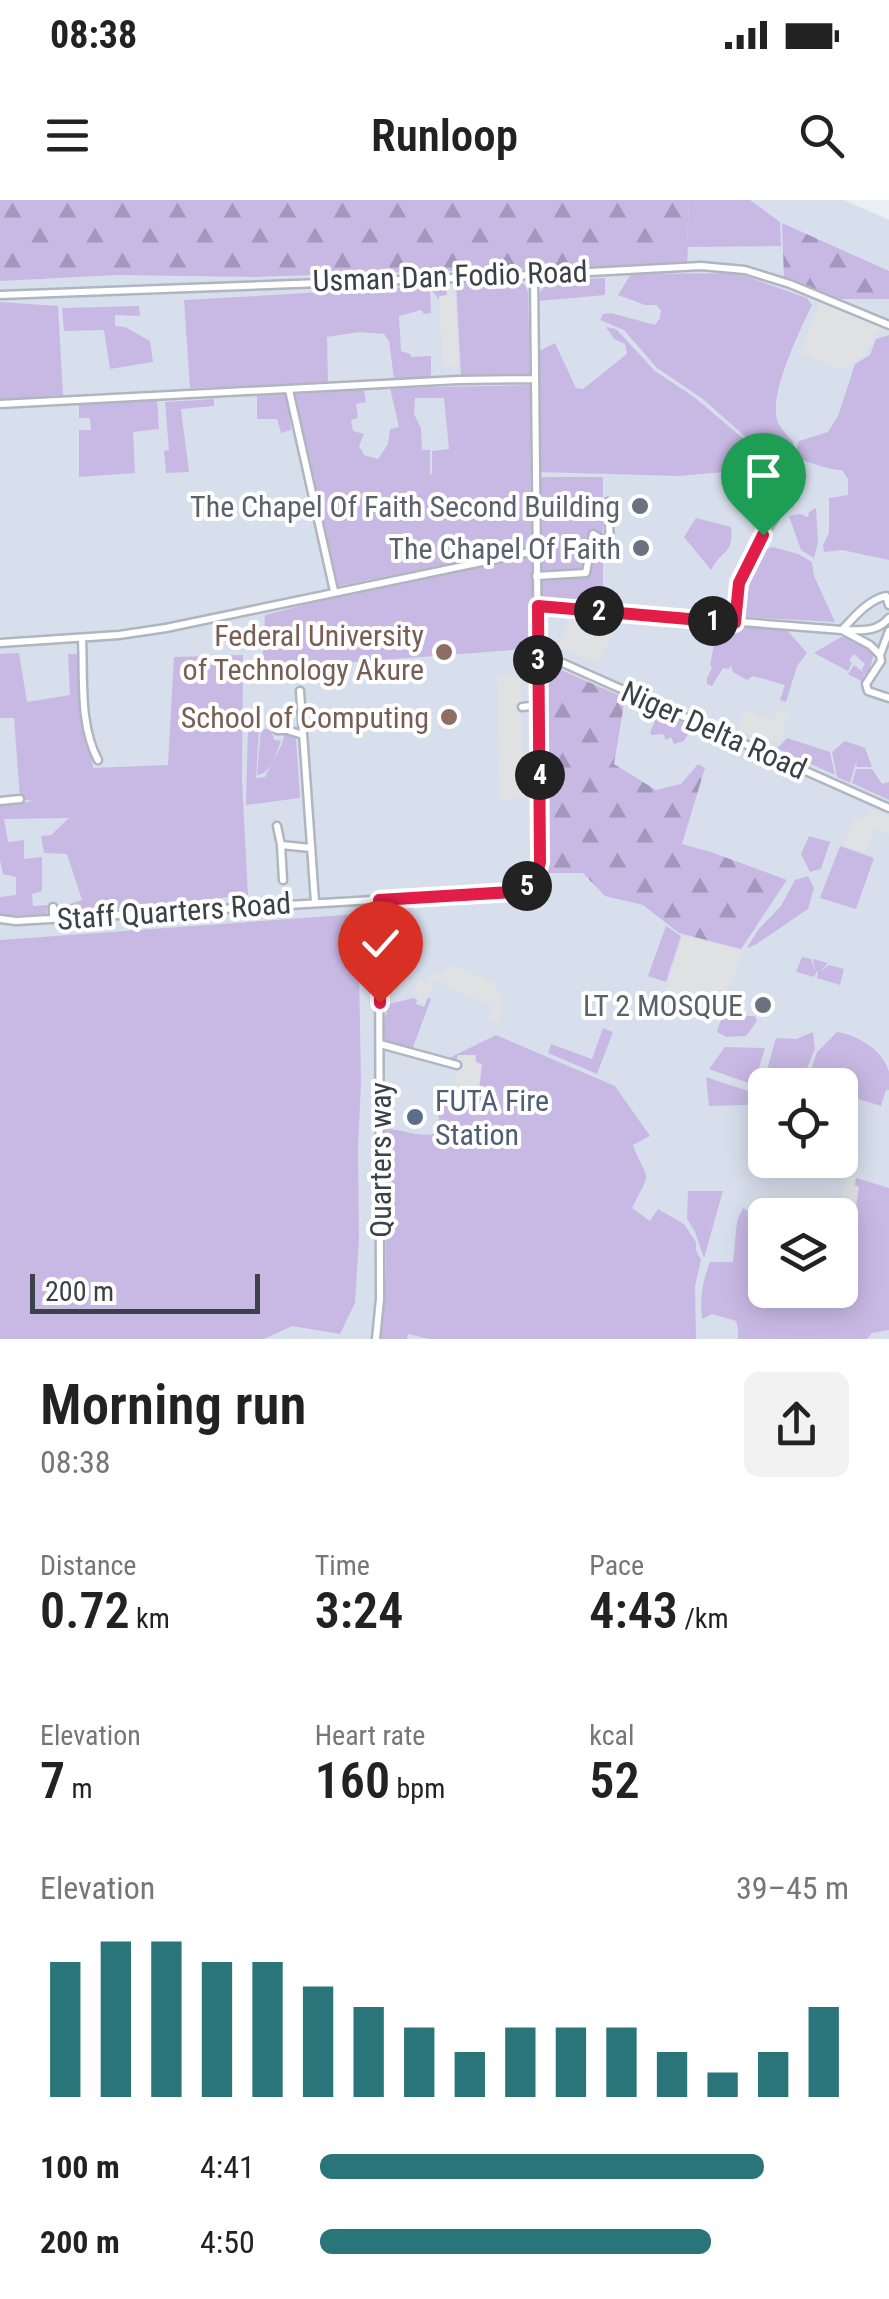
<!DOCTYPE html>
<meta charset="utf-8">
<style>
:root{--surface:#fff;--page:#f2f2f2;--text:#222;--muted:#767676;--accent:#29757a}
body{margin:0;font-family:"Roboto Condensed",sans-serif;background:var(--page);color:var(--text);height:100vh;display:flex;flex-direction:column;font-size:38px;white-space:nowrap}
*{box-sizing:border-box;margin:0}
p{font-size:32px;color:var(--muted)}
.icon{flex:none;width:55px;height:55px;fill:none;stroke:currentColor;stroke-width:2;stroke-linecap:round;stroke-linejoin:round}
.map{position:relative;height:1139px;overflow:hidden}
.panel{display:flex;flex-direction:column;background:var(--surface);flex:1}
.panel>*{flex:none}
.controls{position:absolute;left:748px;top:868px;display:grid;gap:20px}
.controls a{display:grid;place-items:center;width:110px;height:110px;border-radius:15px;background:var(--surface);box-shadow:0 5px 25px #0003;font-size:50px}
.scale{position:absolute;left:30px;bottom:25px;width:230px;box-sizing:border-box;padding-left:10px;border:5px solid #3a4148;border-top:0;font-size:28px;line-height:35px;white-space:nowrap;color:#3a4148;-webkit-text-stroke:8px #fff;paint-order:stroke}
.pin{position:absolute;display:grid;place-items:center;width:85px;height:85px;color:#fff;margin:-102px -42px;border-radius:50% 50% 50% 0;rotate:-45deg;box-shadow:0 0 10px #0007}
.pin .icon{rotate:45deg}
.km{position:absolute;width:50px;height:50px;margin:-25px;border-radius:50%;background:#222;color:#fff;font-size:28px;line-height:50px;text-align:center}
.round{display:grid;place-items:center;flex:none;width:105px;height:105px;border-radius:15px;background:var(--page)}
.overview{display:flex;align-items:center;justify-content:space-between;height:170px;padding:0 40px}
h1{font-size:55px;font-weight:600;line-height:75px}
.figures{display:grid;grid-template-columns:repeat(3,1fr);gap:15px;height:170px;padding:10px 40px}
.figures div{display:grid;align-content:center}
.figures b{font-size:50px;font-weight:600}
.figures small{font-size:28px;font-weight:400}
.figures p{font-size:28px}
.chart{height:280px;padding:20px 40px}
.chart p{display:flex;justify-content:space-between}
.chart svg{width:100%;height:180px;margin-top:10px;stroke:var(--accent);stroke-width:6}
ul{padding:0 40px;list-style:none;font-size:32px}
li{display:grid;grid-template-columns:160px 120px 1fr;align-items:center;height:75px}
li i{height:25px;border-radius:12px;background:var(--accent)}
.status{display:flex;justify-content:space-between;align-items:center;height:70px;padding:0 50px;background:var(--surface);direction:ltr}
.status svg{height:28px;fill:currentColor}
header{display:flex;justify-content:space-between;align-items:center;height:130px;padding:0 40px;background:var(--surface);font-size:45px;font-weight:600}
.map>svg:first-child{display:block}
.education{fill:#d7dfec;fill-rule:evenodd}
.green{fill:#c8b9e4;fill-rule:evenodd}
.forest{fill:url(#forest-firs)}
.parking{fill:#dfe1e3}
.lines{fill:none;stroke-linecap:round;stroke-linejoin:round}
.minor-casing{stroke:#afb6bf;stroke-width:11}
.minor{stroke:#fff;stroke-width:6}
.route-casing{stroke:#fff;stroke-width:20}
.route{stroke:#e11d48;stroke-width:12}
.worship-dot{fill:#6b7280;stroke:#fff;stroke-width:4}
.education-dot{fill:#8d6e63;stroke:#fff;stroke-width:4}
.service-dot{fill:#5c6f8a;stroke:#fff;stroke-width:4}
.labels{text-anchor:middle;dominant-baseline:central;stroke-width:8;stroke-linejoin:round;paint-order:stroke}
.street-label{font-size:30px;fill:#3a4148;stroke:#fff}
.worship-label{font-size:30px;fill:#5b616d;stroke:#fff;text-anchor:end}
.education-label{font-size:30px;fill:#785e54;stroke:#fff;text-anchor:end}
.service-label{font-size:30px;fill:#4e5e75;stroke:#fff;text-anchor:start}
</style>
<div class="status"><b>08:38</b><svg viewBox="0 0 49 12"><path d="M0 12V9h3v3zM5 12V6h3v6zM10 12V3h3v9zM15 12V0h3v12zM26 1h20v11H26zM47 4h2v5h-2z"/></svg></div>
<header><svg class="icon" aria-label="menu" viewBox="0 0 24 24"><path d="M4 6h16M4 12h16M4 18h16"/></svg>Runloop<svg class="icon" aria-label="search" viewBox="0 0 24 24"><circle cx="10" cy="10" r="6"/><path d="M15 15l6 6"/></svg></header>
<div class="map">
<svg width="889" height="1139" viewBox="0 0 889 1139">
<defs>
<pattern id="forest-firs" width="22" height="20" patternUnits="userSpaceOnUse" patternTransform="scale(2.5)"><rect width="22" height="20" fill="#c8b9e4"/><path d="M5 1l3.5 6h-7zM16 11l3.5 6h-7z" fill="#a398bb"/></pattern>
</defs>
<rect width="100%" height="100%" fill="#ebeff4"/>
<path class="education" d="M0 0H844L889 20V1139H0ZM765 885H840V960H765ZM765 1015H840V1090H765Z"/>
<path class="green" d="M689 0H750L780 22 781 46 688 47 687 65 606 68V47H687Z
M737 73 807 98 812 105C800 130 767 197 778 222 781 229 788 236 793 242L792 261 777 265 703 199 657 168 624 130 600 120 603 114 611 113 655 125 660 118 661 110 656 105H645L618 95 631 74Z
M605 78V95L539 101 540 92 549 81Z
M518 80 525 85 528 92 530 174 461 177 456 82Z
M432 81H446L447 96H439V100L430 88 431 113 424 114 421 110 399 116 401 151 410 154 411 157 431 156V178L394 179 389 141 384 134 359 132 327 137 328 184 190 188 184 100 429 86Z
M0 102 58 106 63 195 0 200Z
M139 106 140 116 115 115V126L125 127 150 141 153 162 110 169 104 130 64 131 62 108Z
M606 127 616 129 655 171 694 197 777 267 679 276 539 272V151L555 143 576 188 583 189 627 154 625 144 614 139Z
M889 135V360L842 350 824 352 823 345 829 333V298L848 295V279L842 270C834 271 807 262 797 258L795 255 799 241 828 232 838 216 855 164 870 155 876 139Z
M530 185 531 347 338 386 294 194 364 190 366 202 356 204 358 218 351 220 353 231 364 234 359 246 364 255 378 259 388 244 390 229 399 227 390 188ZM415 198H444L449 249 432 251V274H430V250H422L421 228 414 214Z
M287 192 291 230 281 233 277 219H257V193Z
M157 199 159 229 133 232 135 273 79 277V230H91L90 218H79V205Z
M214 199V206L181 209 189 272 166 273 164 251 169 250 165 202Z
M538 277H603V404L540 402Z
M816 308 818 342 814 358 801 350 789 316 800 314 808 317 809 312Z
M696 318 731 327C734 355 722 349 711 370L684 337Z
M773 347 798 354 812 362 814 376 835 422 745 417C739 388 753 373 767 349Z
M534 351 538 448 262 469 265 415 431 372Z
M718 424 786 429 807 453 797 466 786 502 780 500 785 485 753 476 747 480 733 472 731 466 728 469 723 468 712 486 707 484V478L712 468 710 465Z
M841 437 855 439 874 453 868 476 863 474 866 479 863 482 848 474 854 465 863 472 862 469 865 464 854 454 849 460 852 463 848 471 814 453Z
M19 453 27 502 70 495 68 454H77L93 568 168 565 174 457 243 455 242 581 248 695 62 715 61 707 82 700 67 654 44 653 41 636 51 635 69 618 4 619 8 642 24 640V659L42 657V691L32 694 33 706 48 705 46 715H0V697L16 695V677L3 674 0 660V604L35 601 20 599 14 518H0V454Z
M661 512 692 527 684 541 674 544 671 537 666 540 663 534 652 535 650 533 656 518Z
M248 526 259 529 256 578 265 577 282 544 284 536 289 534 296 539 300 598 246 605Z
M261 528 271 530 274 540 281 541C276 554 271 574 257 575Z
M787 538 830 552 835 575 776 548 780 546Z
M845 541 865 548 872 567H856L857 559 850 583 837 577 832 552Z
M856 569H872L882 584 889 582V600L852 583Z
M809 636 830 642 821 669 810 672 801 654Z
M840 646 874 658 856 709 820 698Z
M808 676 814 688 808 709 755 745 747 748 758 730 781 706 795 680Z
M358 714 361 882 358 949 359 1038 355 1103 340 1134 292 1126 264 1139H0V740Z
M666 726 681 736 666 782 648 776Z
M802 757 811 759 815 771 813 759 828 763 820 772 829 765 844 769 840 785 817 778 818 773 817 771 814 777 796 772Z
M414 798 417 800 416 804 424 807 428 798 431 799 412 850 387 844C380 831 385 817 389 804Z
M724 811 740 816H755L757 821 746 836 727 837 717 832Z
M603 828 613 832 597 874 548 853 551 844 592 859Z
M813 832 815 849 800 885H765V889L762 888 776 838 796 839Z
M837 832C858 835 883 850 889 872 889 878 889 884 889 890H886L881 906 840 893V885H817L807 882 817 852Z
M496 835 615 886 650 936 633 945C648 984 653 967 632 1008L650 1021 658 1009 684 1024 696 1042V1050L701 1060 695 1086 696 1139H429L408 1134 407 1139H381L386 1068 385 929C402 928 419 939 436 933L439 924 438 904H451L452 898 478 899 482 864 476 862V855H458L456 862 447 859Z
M725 847 765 848 754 885 709 869Z
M706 877 751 892 747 905 709 906Z
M856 978 889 988V1130L872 1133 867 1139H738V1129L736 1121 712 1114 702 1119C700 1098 702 1082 710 1062H733L737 1021 743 1008 765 1021V1090H840V1037L852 1034 859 987 855 985Z
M688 991H723L704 1058 695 1032 687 1019Z"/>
<path class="forest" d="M0 0H689L687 47H607L606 68 431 71 255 77 116 75 0 81Z
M782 23 889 71V99H840L784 78Z
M543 462 625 498 614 564 656 590 681 584 698 564 705 568 682 644 711 652 787 680 741 749 679 733 643 705 605 696 583 673H543Z"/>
<path class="parking" d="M446 81H454L459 167H443L439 96 447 95Z
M820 103 888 130 874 135 865 155 841 169 800 154Z
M571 412 618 425 597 464 558 445Z
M521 472 524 598 500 600 497 475Z
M778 509 789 513 780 543 738 531 744 510 774 520Z
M870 609 889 616V634L874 629 865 652 844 645 853 618H866Z
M683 736 744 751 719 810 696 805 691 798 685 800 664 795Z
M448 764 496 782 494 790 503 794 500 802 505 805 498 822 487 818 492 805 443 786 444 782 435 780 424 803 418 802V796L412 794 418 780 426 783 430 774 444 773Z
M458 855 474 856 475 863 481 865 477 898 454 895Z
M840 947 859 953 853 974 837 970 835 978 803 969 804 964 790 960H840Z
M846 976 855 978 854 985 858 987 851 1025 840 1023V1015L834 1014 836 1003H841Z"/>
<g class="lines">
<g class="minor-casing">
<path id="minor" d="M0 95 534 75 701 66 745 70 790 84 889 125
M289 190 334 391
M0 204 458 180 534 179
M536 376 586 373 593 334 610 344 608 302
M537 406 842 430 870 445 880 455 881 461 866 484 868 491 889 498
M735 423 739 383 763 335 774 319
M842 430C854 417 868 400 886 396L889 405
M843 430C861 430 876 433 889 418
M82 439C84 477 79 525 98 560
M0 443 119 435 166 428 535 351
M538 452 889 608
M880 455 889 431
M300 491 315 702
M522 507 539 505
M277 530H287L303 535
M0 601 20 599
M277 626 281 645 311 648
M281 645 283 680
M53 707V719
M0 719 16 721 512 692C530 686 536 680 540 661L534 75
M380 844 457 865
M376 1139 380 1099 379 701"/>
</g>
<use href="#minor" class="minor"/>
</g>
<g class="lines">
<g class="route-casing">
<path id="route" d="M380 803 379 700 512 692C530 686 536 680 540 662L538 406 735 423 739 383 763 335"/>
</g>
<use href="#route" class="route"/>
</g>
<g class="worship-dot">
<circle cx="640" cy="306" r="10"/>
<circle cx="641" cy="348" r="10"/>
<circle cx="763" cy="805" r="10"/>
</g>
<g class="education-dot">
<circle cx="444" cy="452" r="10"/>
<circle cx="449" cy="517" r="10"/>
</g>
<circle class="service-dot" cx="415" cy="917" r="10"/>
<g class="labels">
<g class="street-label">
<text transform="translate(450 76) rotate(-2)">Usman Dan Fodio Road</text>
<text transform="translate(714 530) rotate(24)">Niger Delta Road</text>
<text transform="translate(174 711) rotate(-4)">Staff Quarters Road</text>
<text transform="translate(380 960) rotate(-90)">Quarters way</text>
</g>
<g class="worship-label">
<text x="620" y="306">The Chapel Of Faith Second Building</text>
<text x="621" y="348">The Chapel Of Faith</text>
<text x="743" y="805">LT 2 MOSQUE</text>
</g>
<g class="education-label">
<text x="424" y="435">Federal University<tspan x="424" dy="34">of Technology Akure</tspan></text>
<text x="429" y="517">School of Computing</text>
</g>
<g class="service-label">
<text x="435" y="900">FUTA Fire<tspan x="435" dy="34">Station</tspan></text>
</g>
</g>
</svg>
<div class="controls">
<a><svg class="icon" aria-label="locate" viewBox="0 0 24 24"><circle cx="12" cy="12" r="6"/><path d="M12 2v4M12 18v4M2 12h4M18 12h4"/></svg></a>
<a><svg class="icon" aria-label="layers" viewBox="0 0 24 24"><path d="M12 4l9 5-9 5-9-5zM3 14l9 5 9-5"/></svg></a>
</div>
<div class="scale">200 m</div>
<div class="pin" style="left:763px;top:335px;background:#1e9e55"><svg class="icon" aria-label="arrive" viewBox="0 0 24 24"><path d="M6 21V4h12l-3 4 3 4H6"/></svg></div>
<div class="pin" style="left:380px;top:803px;background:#d93025"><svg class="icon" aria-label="check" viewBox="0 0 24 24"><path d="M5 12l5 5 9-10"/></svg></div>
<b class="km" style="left:713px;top:421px">1</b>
<b class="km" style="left:599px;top:411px">2</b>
<b class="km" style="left:538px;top:460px">3</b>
<b class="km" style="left:540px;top:575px">4</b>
<b class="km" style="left:527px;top:686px">5</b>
</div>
<section class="panel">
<div class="overview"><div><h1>Morning run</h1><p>08:38</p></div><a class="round"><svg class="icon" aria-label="share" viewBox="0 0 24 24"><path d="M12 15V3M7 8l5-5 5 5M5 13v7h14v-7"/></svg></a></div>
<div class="figures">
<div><p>Distance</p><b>0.72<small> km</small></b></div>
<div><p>Time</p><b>3:24</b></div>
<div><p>Pace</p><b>4:43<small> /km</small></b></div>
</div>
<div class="figures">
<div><p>Elevation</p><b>7<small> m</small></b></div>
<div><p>Heart rate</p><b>160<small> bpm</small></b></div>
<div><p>kcal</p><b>52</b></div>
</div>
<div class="chart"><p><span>Elevation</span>39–45 m</p>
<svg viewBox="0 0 160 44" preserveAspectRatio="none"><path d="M5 44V11M15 44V6M25 44V6M35 44V11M45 44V11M55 44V17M65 44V22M75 44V27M85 44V33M95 44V27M105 44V27M115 44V27M125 44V33M135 44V38M145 44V33M155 44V22"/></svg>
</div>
<ul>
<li><b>100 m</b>4:41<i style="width:84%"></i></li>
<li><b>200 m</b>4:50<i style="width:74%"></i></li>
</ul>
</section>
